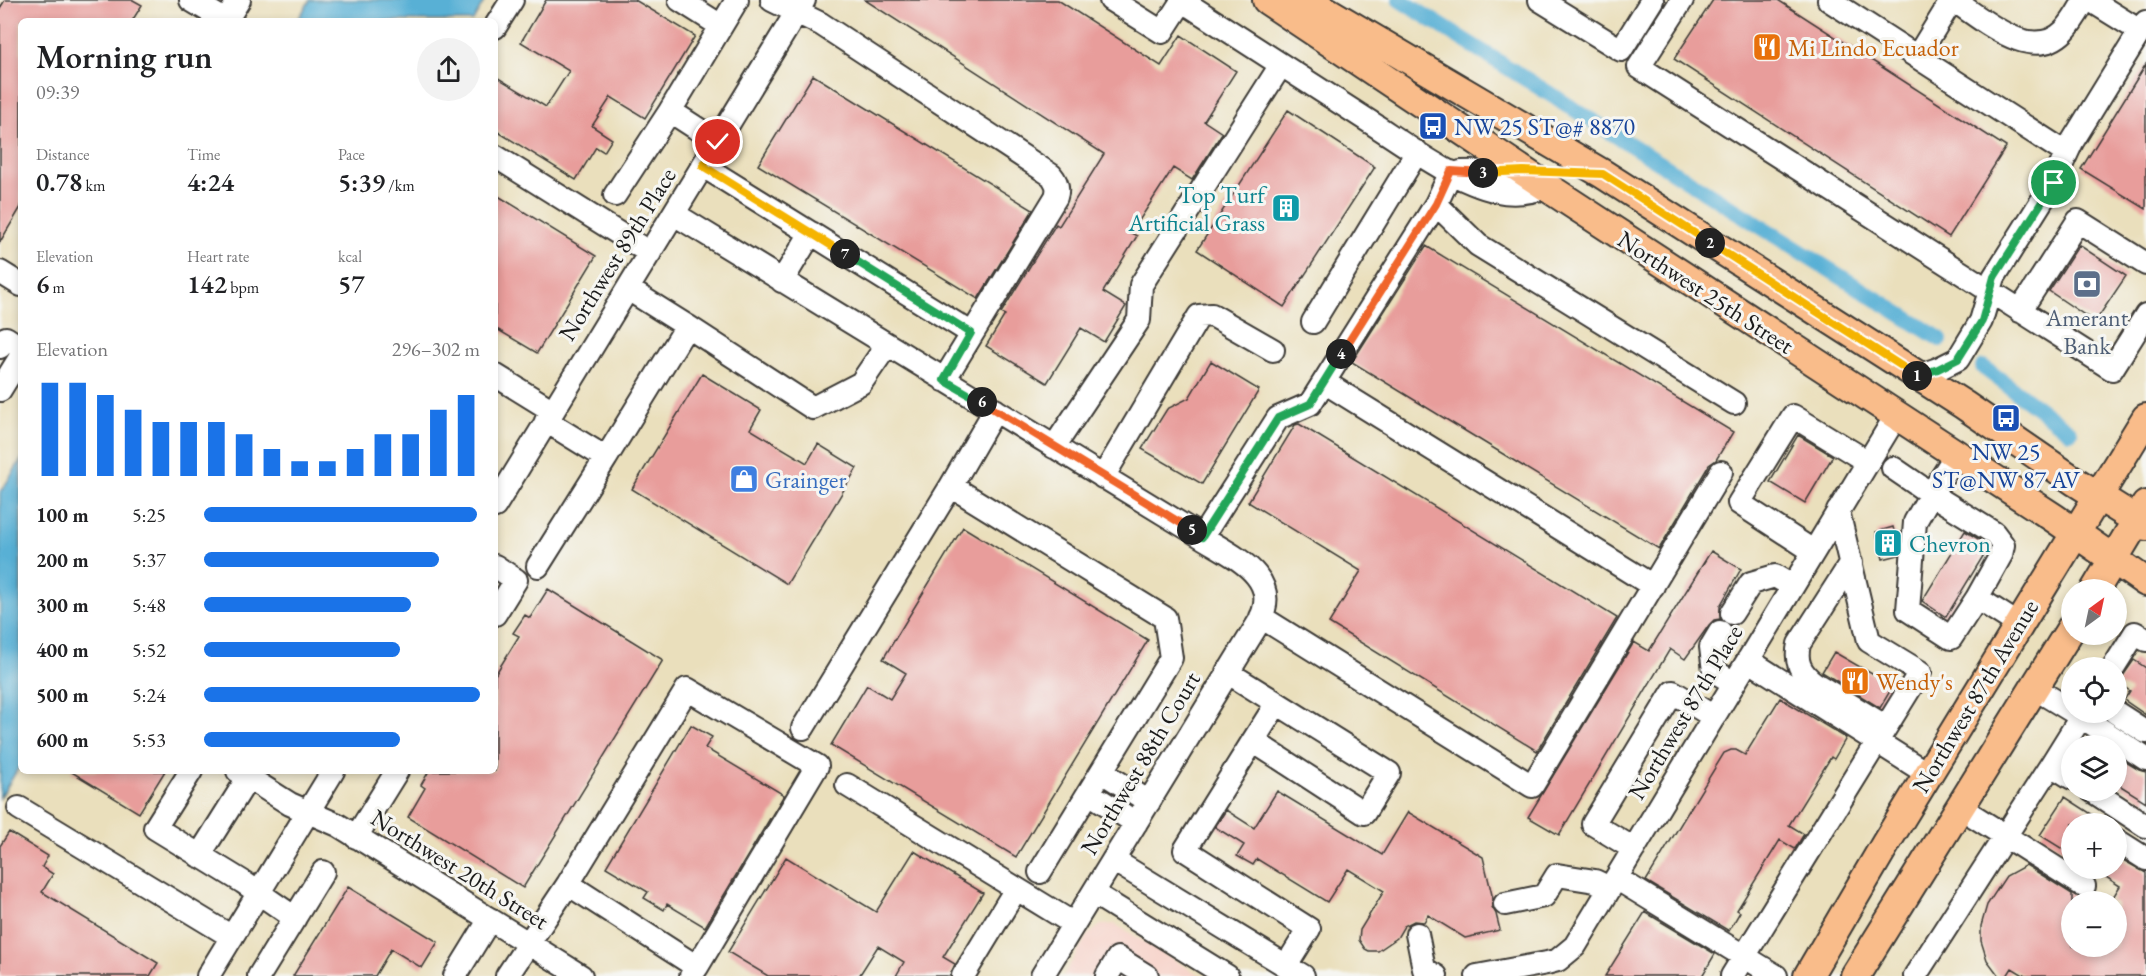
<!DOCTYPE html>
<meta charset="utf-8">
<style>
:root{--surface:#fff;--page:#f2f2f2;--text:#202124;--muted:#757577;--accent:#1a73e8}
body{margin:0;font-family:"EB Garamond",serif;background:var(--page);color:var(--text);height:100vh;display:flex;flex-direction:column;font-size:22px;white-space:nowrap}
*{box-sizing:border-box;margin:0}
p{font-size:20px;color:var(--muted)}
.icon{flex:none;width:33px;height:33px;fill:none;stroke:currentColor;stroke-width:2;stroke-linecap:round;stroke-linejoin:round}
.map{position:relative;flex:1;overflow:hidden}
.sheet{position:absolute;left:18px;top:18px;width:480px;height:756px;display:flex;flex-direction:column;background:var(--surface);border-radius:9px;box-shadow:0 3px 9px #0003}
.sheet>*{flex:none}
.needle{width:39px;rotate:33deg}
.buttons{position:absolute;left:2061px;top:579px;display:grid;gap:12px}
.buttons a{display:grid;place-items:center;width:66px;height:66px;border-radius:50%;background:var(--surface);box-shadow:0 3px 9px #0003;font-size:30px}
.pin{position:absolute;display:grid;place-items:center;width:51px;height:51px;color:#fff;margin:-26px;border:3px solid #fff;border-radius:50%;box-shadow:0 2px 6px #0007}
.km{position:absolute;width:30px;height:30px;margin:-15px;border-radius:50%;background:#222;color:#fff;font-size:16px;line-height:30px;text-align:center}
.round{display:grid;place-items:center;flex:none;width:63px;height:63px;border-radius:32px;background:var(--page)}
.summary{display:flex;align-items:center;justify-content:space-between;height:102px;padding:0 18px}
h1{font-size:33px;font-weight:600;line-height:45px}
.metrics{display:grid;grid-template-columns:repeat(3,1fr);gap:9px;height:102px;padding:6px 18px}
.metrics div{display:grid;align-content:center}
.metrics b{font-size:26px;font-weight:600}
.metrics small{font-size:16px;font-weight:400}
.metrics p{font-size:16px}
.chart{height:168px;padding:12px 18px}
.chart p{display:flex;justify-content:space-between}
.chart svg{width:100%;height:108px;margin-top:6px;stroke:var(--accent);stroke-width:6}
ul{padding:0 18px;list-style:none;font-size:20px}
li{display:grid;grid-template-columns:96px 72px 1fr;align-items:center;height:45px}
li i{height:15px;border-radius:8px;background:var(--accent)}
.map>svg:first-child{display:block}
.built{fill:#f7d1c8}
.water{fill:#59b0d5;stroke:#3a6678;stroke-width:1.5}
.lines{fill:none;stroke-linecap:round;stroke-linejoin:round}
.canal{stroke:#59b0d5;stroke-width:16}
.building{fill:#e89d9b}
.minor-casing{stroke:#3b3934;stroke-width:26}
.major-casing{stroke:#3b3934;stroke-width:32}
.minor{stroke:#fff;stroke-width:22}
.major{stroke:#f9bc8a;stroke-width:28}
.split-1-casing{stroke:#fff;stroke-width:12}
.split-2-casing{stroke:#fff;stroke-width:12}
.split-3-casing{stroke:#fff;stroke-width:12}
.split-4-casing{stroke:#fff;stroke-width:12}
.split-5-casing{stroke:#fff;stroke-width:12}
.split-6-casing{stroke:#fff;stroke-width:12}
.split-7-casing{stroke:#fff;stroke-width:12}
.split-8-casing{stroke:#fff;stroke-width:12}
.split-1{stroke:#22a559;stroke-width:8}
.split-2{stroke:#f5b400;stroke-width:8}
.split-3{stroke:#f5b400;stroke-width:8}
.split-4{stroke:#f0652b;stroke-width:8}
.split-5{stroke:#22a559;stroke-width:8}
.split-6{stroke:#f0652b;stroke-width:8}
.split-7{stroke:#22a559;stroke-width:8}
.split-8{stroke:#f5b400;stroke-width:8}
.labels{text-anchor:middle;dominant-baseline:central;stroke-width:6;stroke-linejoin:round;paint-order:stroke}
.food-label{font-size:24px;fill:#c56008;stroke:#f6f6f2;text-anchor:start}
.transit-label{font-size:24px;fill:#164399;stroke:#f6f6f2;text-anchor:start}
.culture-label{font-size:24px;fill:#0d838f;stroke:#f6f6f2;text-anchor:end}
.street-label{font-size:24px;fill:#1c1c1c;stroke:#f6f6f2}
.service-label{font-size:24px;fill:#4e5e75;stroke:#f6f6f2}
.shop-label{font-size:24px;fill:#366cbe;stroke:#f6f6f2;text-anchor:start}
</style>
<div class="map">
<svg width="2146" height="976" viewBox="0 0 2146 976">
<rect width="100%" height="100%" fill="#f6f6f2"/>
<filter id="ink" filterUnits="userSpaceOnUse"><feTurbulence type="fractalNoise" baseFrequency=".0167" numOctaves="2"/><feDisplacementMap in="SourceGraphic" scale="12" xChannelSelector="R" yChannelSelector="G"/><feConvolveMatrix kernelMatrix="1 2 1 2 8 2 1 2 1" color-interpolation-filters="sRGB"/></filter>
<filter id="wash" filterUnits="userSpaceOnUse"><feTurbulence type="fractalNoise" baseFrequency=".008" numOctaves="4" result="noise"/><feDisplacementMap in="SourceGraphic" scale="24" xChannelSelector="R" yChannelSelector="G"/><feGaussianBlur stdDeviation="1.35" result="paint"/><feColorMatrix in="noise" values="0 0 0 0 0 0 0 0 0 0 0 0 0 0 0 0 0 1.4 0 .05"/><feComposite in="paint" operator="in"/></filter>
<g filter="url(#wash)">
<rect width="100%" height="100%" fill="#eadfbc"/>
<path class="built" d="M1115 924 1201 976H1063L1088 935 1101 925Z"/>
<path class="water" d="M310 0H485L473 21H297Z
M21 460V764L0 798V493Z"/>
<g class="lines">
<path class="canal" d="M1400 0 1940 339
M1983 367 2070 432"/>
</g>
<g id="blocks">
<path class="building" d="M5 0H133L142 5 132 21H21V207L0 242V8Z
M546 0H635L695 36 645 118 611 97 592 126 612 139 604 152 596 147 576 180 495 130V76L546 107 569 71 521 42Z
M865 0H1058L1161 66 1181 35 1236 71 1204 121 1222 133 1192 180 1173 168 1131 233 1137 236 1103 292 1126 306 1104 342 1081 328 1047 383 986 346 1005 315 1001 313 1056 224 1059 226 1104 154Z
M1713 0H1778L2006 147 1949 237 1674 59Z
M2146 64V209L2081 169Z
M813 75 1033 210 978 299 758 165Z
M1288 110 1375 167 1284 307 1197 250Z
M495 194 596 256 537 353 495 328Z
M2079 245 2126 276 2095 322 2049 291Z
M1426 246 1733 432 1716 460 1709 465 1659 549 1352 362Z
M1211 361 1259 390 1202 484 1142 449 1167 409 1189 398Z
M702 374 761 410 750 429 807 463 818 444 857 468 787 584 632 489Z
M1299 424 1617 618 1537 751 1329 623 1361 571 1248 502 1295 425Z
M1798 435 1833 456 1805 503 1770 482Z
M963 527 1148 640 1016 857 831 745 867 685 890 699 906 673 883 659Z
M1893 527 1899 549V555L1883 559 1876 532Z
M1965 531 1985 543 1988 548 1946 617 1922 601Z
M1711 551 1741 569 1720 606V619L1714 620 1709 625 1685 659 1670 649 1559 835 1528 817 1634 642 1649 651Z
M548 589 663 660 523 888 408 817 425 788 421 785 429 771H495V675L519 636 513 633 525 615 530 618Z
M1834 652 1893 686 1880 708 1822 672Z
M2134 660 2146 668V715L2124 700 2130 691 2118 683Z
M1780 698 1846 738 1834 759 1831 757 1789 825 1804 834 1795 849 1780 840 1737 910 1740 912 1729 931 1646 881 1724 753 1731 750H1736L1745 755Z
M691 725 712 737 705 748 784 795 705 927 667 904 664 910 644 898 648 892 606 867Z
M2116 756 2139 770 2146 772V802L2116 783Z
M70 771H165L139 813Z
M1277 791 1382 855 1408 812 1483 857 1493 899 1492 907 1496 914 1500 930 1465 938 1428 915 1424 922 1414 921 1404 926 1397 938 1378 951H1369L1365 949 1359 940 1360 930 1384 891 1348 869 1327 902 1257 859 1253 865 1237 856 1244 845 1215 827 1226 810 1254 828Z
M2065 797 2107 824H2072V855L2040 835Z
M9 832 48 856 42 867 53 874 42 892 158 963 150 976H0V846Z
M914 851 983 893 943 957 955 964 950 976H896L904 962 878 946 859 976H768L728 952 786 857 876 912Z
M2116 856 2146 873V976H2025L2012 968 2007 976H1999L1987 960 1981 941V926L1987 905 2006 876 2026 865 2072 894V946H2116V902H2110L2120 886 2092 868H2116Z
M348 887 438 942 422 968 391 949 375 976H293Z
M1645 912 1715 954 1702 976H1605Z"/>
</g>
</g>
<g filter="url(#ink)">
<use href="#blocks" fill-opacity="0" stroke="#3b3934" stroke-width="1.5"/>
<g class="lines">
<g class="minor-casing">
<path id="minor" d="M191 0 226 21
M680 0 721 26
M772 0 821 24 1051 175C1057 182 1059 188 1056 197L944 380
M1111 0 1162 32 1182 1
M1181 0C1244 41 1307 81 1370 122 1406 145 1455 182 1498 191 1515 195 1531 192 1547 187
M1540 0 1621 50 1652 0
M1682 0 1639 67 2112 369 2146 315
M1829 0 2066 153
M1953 0C1983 19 2031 64 2064 31 2073 22 2079 10 2085 0
M2090 0 2140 31
M226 21 239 0
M495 27 512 0
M1917 57 1952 0
M670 111 737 0
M495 156 650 253
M703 166 971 333
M1461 172 1523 171
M615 195 670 111 718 142
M1436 204 1478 245 1734 403
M674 214 1202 537C1234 557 1283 577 1259 622L1042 976
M0 272 21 285
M782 281 811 233
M628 289 687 326
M2020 311 2078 221 2146 264
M1313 322 1417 152
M0 347 6 338 21 348
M495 375 553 411
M1917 376 1938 369 1958 359 1981 321 1994 277 2053 183 2072 142 2146 22
M1324 382 1653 586
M0 390 21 356
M1054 447 1139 320 1141 285 1281 65
M1956 455 1931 494 1994 533 2003 545 2001 555 1977 598 2019 625
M606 458 687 326 813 408 861 383 887 345
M1893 468 1931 494 1915 522 1908 610 1951 638 1977 598
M1103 477 1199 316 1212 315 1273 350
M951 486 995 410
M495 506 804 0
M1202 537 1278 418 1310 404 1436 204 1451 172
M1813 551 1739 503 1793 416 1868 462
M1851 563 1799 644C1795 662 1800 672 1814 683L1886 727
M495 566 516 580 495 614
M538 566 606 458 546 421
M1732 613 1751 583 1775 576 1792 586
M1261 617 1532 786 1721 472
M1720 632 1711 647 1714 671 1734 683
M1748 660 1928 774
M2113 668 2135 633 2146 640
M1227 672 1389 773 1364 813 1253 741 1185 850 1309 929 1286 966
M2034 688 2072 711
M2074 712 2146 759
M2115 712 2146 732
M803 728 951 486 1165 618 1171 658 1040 872
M1253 741 1277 703
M191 771 155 828 243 882 295 918
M238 771 290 804 338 825 581 976
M1102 772 1149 802
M2072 778 2051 765 2084 712
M847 785 1074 924
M2091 790 2146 826
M1089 793 1136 823
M19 808 232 937
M1961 808 2084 886
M356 837 397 771
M2116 840 2146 859
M1634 849 1593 824 1673 692 1714 717
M199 856 248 778
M1113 860 1303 976
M1616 878 1776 976
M1093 893 1227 976
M1505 904 1544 896 1557 875 1595 881 1610 888
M1417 934 1424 969 1436 976
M208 976 333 771
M259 976 323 872
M455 976 490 919
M507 976 568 884
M691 976 697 967 817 766 687 689 568 884 697 967
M963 976 1016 889
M1107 976 1118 958 1147 976
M1477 976 1547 963 1558 960 1575 946 1896 416
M1732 976 1920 672 1869 641 1838 511
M1915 976 2051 765"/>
</g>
<g class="major-casing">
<path id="major" d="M1267 0 1547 187 2054 518 2146 582
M1308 0 1603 174 1964 405 2076 482 2146 526
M2095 590 2146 505
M1808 976 1886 843 2146 418
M1855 976 2072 627"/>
</g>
<use href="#minor" class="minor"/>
<use href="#major" class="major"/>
</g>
</g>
<g class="lines" filter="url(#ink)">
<g class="split-1-casing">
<path id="split-1" d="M1917 376 1938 369 1958 359 1982 321 1994 277 2054 183"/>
</g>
<g class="split-2-casing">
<path id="split-2" d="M1710 243 1917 376"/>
</g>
<g class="split-3-casing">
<path id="split-3" d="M1483 173 1523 171 1603 174 1710 243"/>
</g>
<g class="split-4-casing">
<path id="split-4" d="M1341 354 1436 204 1451 171 1483 173"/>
</g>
<g class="split-5-casing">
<path id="split-5" d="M1192 530 1202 537 1278 418 1310 404 1341 354"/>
</g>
<g class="split-6-casing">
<path id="split-6" d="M982 402 1192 530"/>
</g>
<g class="split-7-casing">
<path id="split-7" d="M845 254 971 333 944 380 982 402"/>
</g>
<g class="split-8-casing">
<path id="split-8" d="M718 142 703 166 845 254"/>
</g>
<use href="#split-1" class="split-1"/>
<use href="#split-2" class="split-2"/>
<use href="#split-3" class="split-3"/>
<use href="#split-4" class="split-4"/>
<use href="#split-5" class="split-5"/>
<use href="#split-6" class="split-6"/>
<use href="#split-7" class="split-7"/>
<use href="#split-8" class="split-8"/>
</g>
<defs>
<g id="restaurant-square" transform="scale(1.5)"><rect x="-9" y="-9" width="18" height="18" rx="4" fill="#e8710a" stroke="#f6f6f2"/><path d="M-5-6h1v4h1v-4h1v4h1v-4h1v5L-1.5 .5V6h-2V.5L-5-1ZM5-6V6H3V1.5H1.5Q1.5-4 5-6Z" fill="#fff"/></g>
<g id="bus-square" transform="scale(1.5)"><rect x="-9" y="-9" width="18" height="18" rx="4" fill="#1a4fb4" stroke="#f6f6f2"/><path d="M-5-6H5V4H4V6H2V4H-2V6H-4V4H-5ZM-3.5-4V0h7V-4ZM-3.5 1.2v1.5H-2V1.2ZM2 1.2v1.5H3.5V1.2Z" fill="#fff"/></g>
<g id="building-square" transform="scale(1.5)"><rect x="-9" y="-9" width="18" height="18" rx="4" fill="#0f9aa8" stroke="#f6f6f2"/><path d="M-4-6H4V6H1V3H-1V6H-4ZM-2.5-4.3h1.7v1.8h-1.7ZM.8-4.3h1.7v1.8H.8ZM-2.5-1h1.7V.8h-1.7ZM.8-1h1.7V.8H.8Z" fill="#fff"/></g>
<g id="bank-square" transform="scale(1.5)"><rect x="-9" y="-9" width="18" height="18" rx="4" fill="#5c6f8a" stroke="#f6f6f2"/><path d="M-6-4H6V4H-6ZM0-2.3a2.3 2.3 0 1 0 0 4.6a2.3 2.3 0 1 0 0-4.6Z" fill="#fff"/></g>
<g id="shop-square" transform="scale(1.5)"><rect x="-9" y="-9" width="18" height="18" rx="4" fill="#3f7fe0" stroke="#f6f6f2"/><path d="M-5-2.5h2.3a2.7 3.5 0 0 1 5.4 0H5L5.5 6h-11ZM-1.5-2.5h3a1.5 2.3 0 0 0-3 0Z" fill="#fff"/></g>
</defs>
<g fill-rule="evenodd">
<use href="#restaurant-square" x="1767" y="47"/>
<use href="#bus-square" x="1433" y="126"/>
<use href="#building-square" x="1286" y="208"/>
<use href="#bank-square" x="2087" y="284"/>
<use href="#bus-square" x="2006" y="418"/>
<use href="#shop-square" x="744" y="479"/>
<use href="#building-square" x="1888" y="543"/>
<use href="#restaurant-square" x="1855" y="681"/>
</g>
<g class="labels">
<g class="food-label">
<text x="1788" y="47">Mi Lindo Ecuador</text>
<text x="1876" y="681">Wendy's</text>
</g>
<g class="transit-label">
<text x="1454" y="126">NW 25 ST@# 8870</text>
<text x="2006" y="451" text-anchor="middle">NW 25<tspan x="2006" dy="28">ST@NW 87 AV</tspan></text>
</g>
<g class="culture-label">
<text x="1265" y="194">Top Turf<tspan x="1265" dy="28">Artificial Grass</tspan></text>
<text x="1909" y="543" text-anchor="start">Chevron</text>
</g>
<g class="street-label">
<text transform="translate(617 254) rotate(-58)">Northwest 89th Place</text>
<text transform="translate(1706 292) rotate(33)">Northwest 25th Street</text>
<text transform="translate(1975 696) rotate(-59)">Northwest 87th Avenue</text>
<text transform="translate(1685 712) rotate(-59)">Northwest 87th Place</text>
<text transform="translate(1140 763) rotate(-59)">Northwest 88th Court</text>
<text transform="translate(460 869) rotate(32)">Northwest 20th Street</text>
</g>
<g class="service-label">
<text x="2087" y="317">Amerant<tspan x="2087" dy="28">Bank</tspan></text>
</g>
<g class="shop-label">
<text x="765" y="479">Grainger</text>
</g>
</g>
</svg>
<div class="buttons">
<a><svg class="needle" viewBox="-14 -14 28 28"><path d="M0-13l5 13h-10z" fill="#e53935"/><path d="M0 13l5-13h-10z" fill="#757577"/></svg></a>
<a><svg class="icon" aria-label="locate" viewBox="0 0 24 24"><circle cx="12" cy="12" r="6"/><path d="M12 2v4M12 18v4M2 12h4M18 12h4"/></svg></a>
<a><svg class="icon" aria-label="layers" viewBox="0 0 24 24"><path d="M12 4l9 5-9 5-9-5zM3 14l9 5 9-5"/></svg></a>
<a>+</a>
<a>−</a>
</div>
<div class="pin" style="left:2054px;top:183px;background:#1e9e55"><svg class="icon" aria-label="arrive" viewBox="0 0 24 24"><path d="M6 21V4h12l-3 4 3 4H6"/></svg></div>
<div class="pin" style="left:718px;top:142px;background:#d93025"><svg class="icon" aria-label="check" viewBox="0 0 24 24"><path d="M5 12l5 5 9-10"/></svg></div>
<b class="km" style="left:1917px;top:376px">1</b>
<b class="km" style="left:1710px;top:243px">2</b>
<b class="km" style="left:1483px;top:173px">3</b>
<b class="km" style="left:1341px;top:354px">4</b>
<b class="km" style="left:1192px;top:530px">5</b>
<b class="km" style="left:982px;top:402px">6</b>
<b class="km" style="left:845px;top:254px">7</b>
<section class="sheet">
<div class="summary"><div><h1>Morning run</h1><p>09:39</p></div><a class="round"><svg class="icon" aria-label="share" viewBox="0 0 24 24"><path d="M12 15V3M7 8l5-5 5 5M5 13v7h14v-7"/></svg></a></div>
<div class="metrics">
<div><p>Distance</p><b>0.78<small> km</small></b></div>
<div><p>Time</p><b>4:24</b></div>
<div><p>Pace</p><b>5:39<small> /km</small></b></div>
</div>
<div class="metrics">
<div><p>Elevation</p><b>6<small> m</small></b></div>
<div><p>Heart rate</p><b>142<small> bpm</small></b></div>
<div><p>kcal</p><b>57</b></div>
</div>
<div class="chart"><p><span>Elevation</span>296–302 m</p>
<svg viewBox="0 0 160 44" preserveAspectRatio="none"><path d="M5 44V6M15 44V6M25 44V11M35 44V17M45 44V22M55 44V22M65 44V22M75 44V27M85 44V33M95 44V38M105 44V38M115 44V33M125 44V27M135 44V27M145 44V17M155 44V11"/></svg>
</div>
<ul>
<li><b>100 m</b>5:25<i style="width:99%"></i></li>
<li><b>200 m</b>5:37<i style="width:85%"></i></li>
<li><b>300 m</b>5:48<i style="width:75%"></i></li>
<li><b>400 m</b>5:52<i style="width:71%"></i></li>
<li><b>500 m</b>5:24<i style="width:100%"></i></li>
<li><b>600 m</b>5:53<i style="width:71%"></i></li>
</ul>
</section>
</div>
